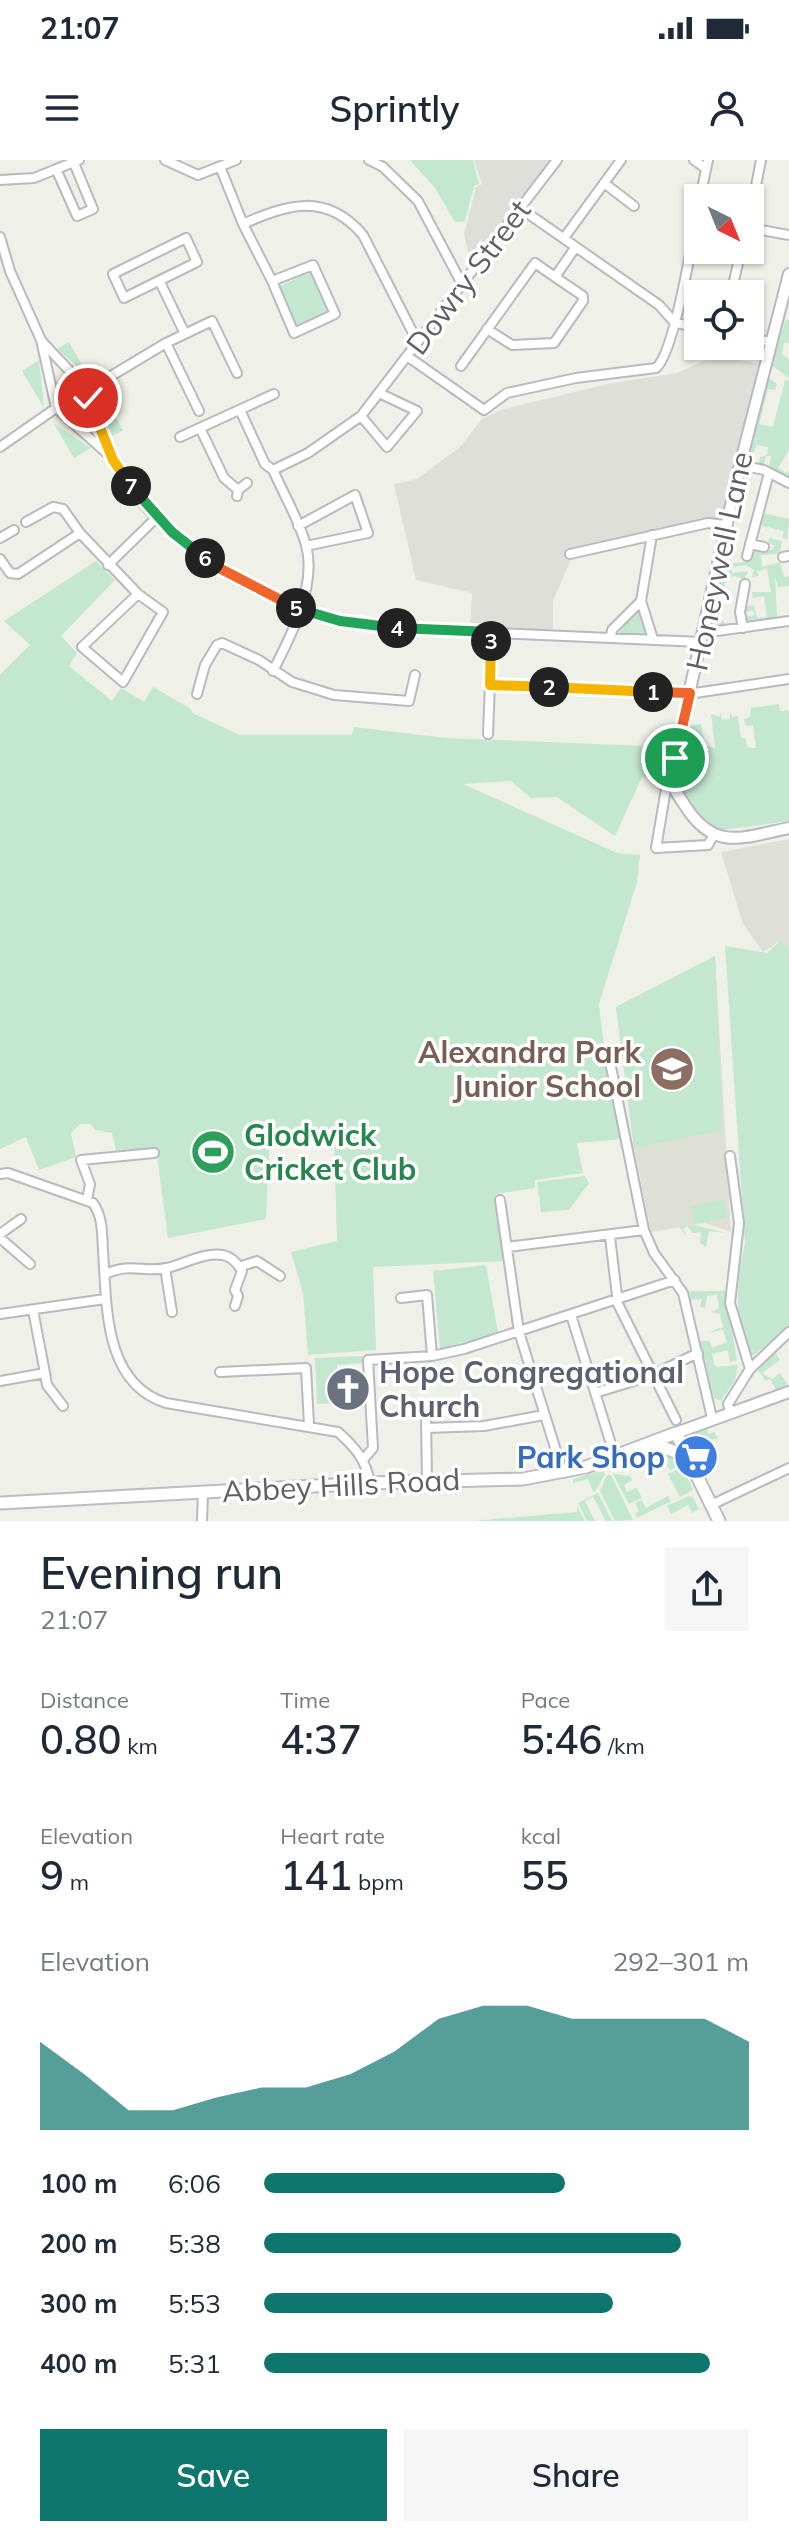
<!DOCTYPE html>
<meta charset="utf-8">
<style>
:root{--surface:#fff;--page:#f6f6f7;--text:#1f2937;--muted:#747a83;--accent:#0f766e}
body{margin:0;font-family:Mulish,sans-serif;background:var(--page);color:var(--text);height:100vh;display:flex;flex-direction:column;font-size:30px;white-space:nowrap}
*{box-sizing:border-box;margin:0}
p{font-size:26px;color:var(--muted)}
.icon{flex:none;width:44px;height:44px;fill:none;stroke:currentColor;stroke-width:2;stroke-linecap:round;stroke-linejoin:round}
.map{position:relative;height:1361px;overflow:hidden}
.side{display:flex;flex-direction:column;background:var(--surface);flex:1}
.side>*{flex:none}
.needle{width:52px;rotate:137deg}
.tools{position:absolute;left:684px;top:24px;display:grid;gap:16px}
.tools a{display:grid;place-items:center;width:80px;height:80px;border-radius:0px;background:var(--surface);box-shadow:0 2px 6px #0004;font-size:40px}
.pin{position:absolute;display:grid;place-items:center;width:68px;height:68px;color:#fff;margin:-34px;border:4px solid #fff;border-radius:50%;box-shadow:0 2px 8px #0007}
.km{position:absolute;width:40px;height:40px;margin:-20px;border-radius:50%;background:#222;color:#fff;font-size:22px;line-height:40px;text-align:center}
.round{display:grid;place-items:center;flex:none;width:84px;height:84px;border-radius:0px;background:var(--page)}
.head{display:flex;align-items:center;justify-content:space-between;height:136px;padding:0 40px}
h1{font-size:44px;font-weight:600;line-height:60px}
.metrics{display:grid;grid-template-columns:repeat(3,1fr);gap:12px;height:136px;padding:8px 40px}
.metrics div{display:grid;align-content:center}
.metrics b{font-size:40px;font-weight:600}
.metrics small{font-size:22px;font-weight:400}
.metrics p{font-size:22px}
.chart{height:224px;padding:16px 40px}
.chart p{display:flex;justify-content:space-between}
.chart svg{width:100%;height:144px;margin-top:8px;fill:var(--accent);opacity:.7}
.cta{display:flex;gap:16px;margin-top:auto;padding:16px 40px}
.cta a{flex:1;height:92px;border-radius:0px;background:var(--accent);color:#fff;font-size:32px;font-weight:600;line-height:92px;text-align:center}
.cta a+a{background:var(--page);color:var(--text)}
ul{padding:0 40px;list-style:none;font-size:26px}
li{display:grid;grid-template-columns:128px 96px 1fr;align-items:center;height:60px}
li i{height:20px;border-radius:10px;background:var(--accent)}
.status{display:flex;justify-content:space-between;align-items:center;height:56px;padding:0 40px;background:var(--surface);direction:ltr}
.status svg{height:22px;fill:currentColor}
header{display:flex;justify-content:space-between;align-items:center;height:104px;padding:0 40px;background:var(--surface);font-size:36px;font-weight:600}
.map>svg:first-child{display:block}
.industrial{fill:#dfdfd9}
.education{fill:#dfe0d5}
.green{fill:#c4e7d0}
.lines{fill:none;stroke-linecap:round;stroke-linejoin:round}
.minor-casing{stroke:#b9b9c0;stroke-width:12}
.tertiary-casing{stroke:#b9b9c0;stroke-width:14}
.secondary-casing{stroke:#bcbcc4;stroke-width:15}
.minor{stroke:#fff;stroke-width:8}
.tertiary{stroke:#fff;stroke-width:10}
.secondary{stroke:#fff;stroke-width:11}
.split-1-casing{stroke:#fff;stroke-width:16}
.split-2-casing{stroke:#fff;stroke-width:16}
.split-3-casing{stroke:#fff;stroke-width:16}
.split-4-casing{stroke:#fff;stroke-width:16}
.split-5-casing{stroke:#fff;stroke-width:16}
.split-6-casing{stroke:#fff;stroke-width:16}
.split-7-casing{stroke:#fff;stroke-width:16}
.split-8-casing{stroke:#fff;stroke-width:16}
.split-1{stroke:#f0652b;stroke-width:10}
.split-2{stroke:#f5b400;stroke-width:10}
.split-3{stroke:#f5b400;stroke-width:10}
.split-4{stroke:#22a559;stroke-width:10}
.split-5{stroke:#22a559;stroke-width:10}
.split-6{stroke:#f0652b;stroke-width:10}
.split-7{stroke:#22a559;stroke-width:10}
.split-8{stroke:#f5b400;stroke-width:10}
.labels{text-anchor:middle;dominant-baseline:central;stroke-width:7;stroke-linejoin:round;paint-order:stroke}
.street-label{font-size:30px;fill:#5e5f67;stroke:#fff}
.education-label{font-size:30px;font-weight:bold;fill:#785e54;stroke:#fff;text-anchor:end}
.leisure-label{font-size:30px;font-weight:bold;fill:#27864d;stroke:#fff;text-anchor:start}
.worship-label{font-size:30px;font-weight:bold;fill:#5b616d;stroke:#fff;text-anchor:start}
.shop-label{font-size:30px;font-weight:bold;fill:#366cbe;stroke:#fff;text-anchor:end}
</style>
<div class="status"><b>21:07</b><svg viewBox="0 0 49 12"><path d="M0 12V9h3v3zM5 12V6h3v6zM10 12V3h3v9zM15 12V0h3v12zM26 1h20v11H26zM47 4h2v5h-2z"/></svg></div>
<header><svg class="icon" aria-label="menu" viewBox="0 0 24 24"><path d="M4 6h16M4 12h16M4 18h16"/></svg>Sprintly<svg class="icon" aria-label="person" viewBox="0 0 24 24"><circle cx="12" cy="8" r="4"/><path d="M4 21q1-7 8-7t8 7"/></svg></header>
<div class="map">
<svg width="789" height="1361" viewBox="0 0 789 1361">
<rect width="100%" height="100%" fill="#eff0e7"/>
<path class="industrial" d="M474 0H550L471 103 464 74 476 27 482 24Z
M717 195 759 204 722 357 587 384 572 397 553 441V470L470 467 472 433 416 420 394 324 417 319 460 287 483 258 504 249 612 223 677 213Z
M789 679V788L781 780 763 792 743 764 721 692Z"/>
<path class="education" d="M715 796 731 1072 705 1063 651 1072 634 988 616 847Z"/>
<path class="green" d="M410 0H473L479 24 474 26 465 61 455 62 435 28Z
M311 112 329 152 297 166 279 126Z
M786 159 789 161V183L784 182 782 194 789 199V218L771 205Z
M69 182 89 217 57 189Z
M39 200 44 248 22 211Z
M768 217 777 224 775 230 768 229 759 264 773 267 785 220 789 221V290L778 308 787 313 789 310V318L769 306 771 296H766L764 304 759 303 760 297 767 295 768 287 757 285 750 302 748 298Z
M60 241a12 12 0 1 1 24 0a12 12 0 1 1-24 0Z
M102 235 123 270 111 277Z
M54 264 91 288 74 298Z
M762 353 789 359 787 379 782 378 784 371 759 365Z
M769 378 782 381 779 394 761 395 762 407 780 402 784 417 789 416V426L778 427 775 416 777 458 746 461 745 457 755 455 753 450 744 452 745 447 754 445 757 458 767 457 764 436 753 438 752 432H771L767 409 757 411 759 416 752 417 754 410 746 405 732 407V413L748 411 745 419 733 416 724 424 728 436 719 438 718 443 725 447 716 456 726 464 736 463 710 468 725 404 751 401 755 390 766 392 773 389 774 385 768 384Z
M96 401 115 420 61 476 77 493 69 506 112 541 121 528 144 542 153 527 191 549 192 553 240 575H352L354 567 446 578 672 587 665 620 642 617 615 676 557 637 531 638 511 621 463 624 617 693 640 695 637 722 599 844 605 898 622 979 577 983 583 1013 535 1020V1028L496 1034 503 1101 373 1107 376 1190 308 1195 303 1133 291 1092 337 1081 334 978 270 976 266 1059 168 1078 156 989 117 995 112 973 96 970 90 964H80L71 973 76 997 39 1010 26 977 0 989V515L30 485 4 461Z
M635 451 639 452 645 474 619 473Z
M779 544 780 551 789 550V661L723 670 708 665 689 642 677 615 690 563 691 566 701 564 705 585 715 588 711 554 719 557 721 553 722 560 730 559V551L732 557 738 556 741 578H745L747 587 756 588 753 565 746 566 744 559 750 557 751 548Z
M781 780 789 788V1167L754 1195H749C735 1153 735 1126 745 1084L725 786 767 793Z
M715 796 723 970 634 988 616 847Z
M585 1016 589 1023 569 1050 541 1052 537 1022Z
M724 1039 727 1057 695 1064 691 1046Z
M694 1065 726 1073 709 1071 706 1087 700 1083 701 1072 693 1073 687 1066 683 1069 687 1077 679 1067Z
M486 1105 498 1173 440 1189 433 1111Z
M689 1131H725L737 1200 730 1202 728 1190 712 1194 715 1207 738 1205 735 1220 721 1241 714 1238 700 1181H710L712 1188 727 1182 723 1170 709 1172 723 1167 720 1154 711 1152 719 1148 717 1135 707 1136 705 1148 700 1147 702 1139 691 1140Z
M774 1191 780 1200 762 1213 772 1219 780 1213 789 1226 773 1232 776 1229 770 1219 766 1221 757 1209Z
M362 1196V1203L337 1205 338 1243 317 1244 315 1198Z
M706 1266 709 1274 714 1272 718 1278 701 1283 699 1278 689 1284 696 1272Z
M668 1293 681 1305 670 1310 665 1303 648 1311 642 1300Z
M682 1307 693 1330 680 1337 668 1314Z
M603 1310 605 1314 594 1333 588 1319 573 1323V1319Z
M613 1314 630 1316 633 1320 624 1325 627 1332 637 1328 642 1338 629 1344Z
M607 1315H611L633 1360 615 1361 600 1331Z
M598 1333 612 1361H606L593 1337 585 1341 595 1361H587L578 1343Z
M668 1336 671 1341 637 1358 635 1354 639 1351 635 1343 641 1340 646 1348Z
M689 1336 693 1337 699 1349 692 1353 688 1345 671 1354 667 1346Z
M577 1346 585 1361H472L577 1352Z"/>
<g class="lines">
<g class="minor-casing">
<path id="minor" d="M165 0 198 15 236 0
M369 0 383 7 418 41 462 124
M694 0 705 8
M221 9 243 64 272 121 313 105 335 154 294 173 272 121
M57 11 77 56 93 49 74 3
M0 20 34 18 79 0
M604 23 634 46
M700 38 708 0
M520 48 659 145 675 163 698 167
M750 57 761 0
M243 64C288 44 326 32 363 75L414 175 419 179
M750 68 789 75
M0 77 10 111 41 180 56 248 110 296
M186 78 197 102 124 138 113 114Z
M564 78 621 0
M160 122 185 174
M731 134 741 90
M487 169 512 185 554 183 583 141V136L555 117
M750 178 771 182
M41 180C55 197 74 213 86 231 98 250 102 278 113 299 165 396 280 455 385 468L701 482
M166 183 199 251
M407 196 484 250 507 233 576 218 656 208C674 194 693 78 698 50
M461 206 535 103 555 117 575 88
M86 231 166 183 212 161 237 213
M55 238 63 225H79
M240 250 265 304 273 310C284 335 299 360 306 385 317 426 291 476 273 511
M361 256 387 287 417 251 379 233
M66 257 81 255 88 242
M200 268 224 318 238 330
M180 277 274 234
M0 287 56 248
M740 305 764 310 789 323
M273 310 308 293 361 256 557 0
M237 336 238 330 247 323
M298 366 355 335 368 373 306 386
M80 373 138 434 163 452 123 522 82 487 138 434
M652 375 641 441 653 479
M0 378 14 370
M750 384 764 387
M570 394 708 363 726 365
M747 396 769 313
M783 397 789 396
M0 399 10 413 18 414 80 373 63 349 53 347 26 362
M108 405 157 357
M743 468 740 452 745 424
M703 473 789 461
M611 477 612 470 641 441
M490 525 695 533 789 519
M197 534 205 505 217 485 222 483 259 500 292 522 334 535 409 541 415 515
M488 574 492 472
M672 624 666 629 656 688 708 685 713 676
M609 897 644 1070 654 1093 683 1133 712 1258
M730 996 739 1063 730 1143 750 1209
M0 1014 8 1013 93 1043C103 1057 102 1074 103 1091 107 1145 103 1223 166 1243L338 1272C355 1287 366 1300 370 1323
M87 1040 90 1024 81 1000 154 993
M500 1040 519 1172 563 1313
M0 1074 21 1059
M610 1077 618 1144 676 1260
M0 1078 30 1104
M507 1087 644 1070
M239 1107 257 1101 280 1116
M165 1108 172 1152
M105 1114C132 1102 142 1113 167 1108 185 1104 203 1092 223 1095 232 1097 238 1104 242 1111L235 1130 238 1136 235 1146
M401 1138 427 1135 432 1196
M0 1154 105 1139
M571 1155 615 1297
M220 1212 306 1208 309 1265
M45 1213 47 1225 63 1246
M0 1221 45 1213 33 1150
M595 1233 650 1216 698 1193
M730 1252 728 1244 750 1209 789 1172
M426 1256 427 1320
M426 1268 484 1266 544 1255
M363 1300 373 1288 368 1200 432 1196 464 1189 675 1120
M711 1345 789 1308
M202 1361 203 1332"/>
</g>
<g class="tertiary-casing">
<path id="tertiary" d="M789 114 740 305 670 619C674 630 680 638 686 647 715 692 744 677 789 668
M676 1273 789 1232"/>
</g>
<g class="secondary-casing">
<path id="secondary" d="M652 1283 686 1296
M0 1343 370 1323 523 1319 586 1307 676 1273 719 1361"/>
</g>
<use href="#minor" class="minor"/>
<use href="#tertiary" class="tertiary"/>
<use href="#secondary" class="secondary"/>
</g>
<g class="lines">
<g class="split-1-casing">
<path id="split-1" d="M653 532 690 533 675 598"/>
</g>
<g class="split-2-casing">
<path id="split-2" d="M549 527 653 532"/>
</g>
<g class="split-3-casing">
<path id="split-3" d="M491 481 490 525 549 527"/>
</g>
<g class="split-4-casing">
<path id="split-4" d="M397 468 492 472 491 481"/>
</g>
<g class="split-5-casing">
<path id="split-5" d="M296 448 340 461 397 468"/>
</g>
<g class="split-6-casing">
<path id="split-6" d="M205 398 221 409 296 448"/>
</g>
<g class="split-7-casing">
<path id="split-7" d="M131 326 172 372 205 398"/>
</g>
<g class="split-8-casing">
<path id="split-8" d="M88 238 113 300 131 326"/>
</g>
<use href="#split-1" class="split-1"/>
<use href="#split-2" class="split-2"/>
<use href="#split-3" class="split-3"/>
<use href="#split-4" class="split-4"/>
<use href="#split-5" class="split-5"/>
<use href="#split-6" class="split-6"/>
<use href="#split-7" class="split-7"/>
<use href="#split-8" class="split-8"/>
</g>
<defs>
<g id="school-disc" transform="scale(2.3)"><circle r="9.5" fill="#8d6e63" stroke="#fff"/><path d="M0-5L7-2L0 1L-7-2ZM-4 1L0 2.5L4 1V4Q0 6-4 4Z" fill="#fff"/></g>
<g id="stadium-disc" transform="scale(2.3)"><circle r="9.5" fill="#2e9e5b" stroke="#fff"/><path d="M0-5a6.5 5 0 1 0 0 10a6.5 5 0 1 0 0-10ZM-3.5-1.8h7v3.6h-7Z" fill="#fff"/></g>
<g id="church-disc" transform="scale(2.3)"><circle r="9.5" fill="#6b7280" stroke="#fff"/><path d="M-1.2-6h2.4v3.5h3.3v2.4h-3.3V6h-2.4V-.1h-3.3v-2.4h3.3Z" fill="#fff"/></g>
<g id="supermarket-disc" transform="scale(2.3)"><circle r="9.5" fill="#3f7fe0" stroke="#fff"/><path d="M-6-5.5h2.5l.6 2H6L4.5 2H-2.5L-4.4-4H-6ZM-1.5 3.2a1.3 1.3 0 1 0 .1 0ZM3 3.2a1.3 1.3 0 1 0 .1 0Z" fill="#fff"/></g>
</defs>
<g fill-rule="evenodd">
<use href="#school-disc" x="672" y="909"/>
<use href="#stadium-disc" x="213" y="992"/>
<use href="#church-disc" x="348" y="1229"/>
<use href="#supermarket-disc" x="696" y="1297"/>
</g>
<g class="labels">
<g class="street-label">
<text transform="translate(468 117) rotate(-53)">Dowry Street</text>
<text transform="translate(719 401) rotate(-78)">Honeywell Lane</text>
<text transform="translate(341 1325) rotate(-3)">Abbey Hills Road</text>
</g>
<g class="education-label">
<text x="641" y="892">Alexandra Park<tspan x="641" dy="34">Junior School</tspan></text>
</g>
<g class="leisure-label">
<text x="244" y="975">Glodwick<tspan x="244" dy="34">Cricket Club</tspan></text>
</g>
<g class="worship-label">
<text x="379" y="1212">Hope Congregational<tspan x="379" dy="34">Church</tspan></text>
</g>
<g class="shop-label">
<text x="665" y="1297">Park Shop</text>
</g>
</g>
</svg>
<div class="tools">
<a><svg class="needle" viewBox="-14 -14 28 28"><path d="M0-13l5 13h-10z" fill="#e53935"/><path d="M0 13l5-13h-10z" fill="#747a83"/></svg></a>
<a><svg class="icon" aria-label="locate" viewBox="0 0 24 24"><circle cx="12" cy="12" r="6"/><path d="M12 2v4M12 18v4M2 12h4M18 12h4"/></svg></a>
</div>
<div class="pin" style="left:675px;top:598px;background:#1e9e55"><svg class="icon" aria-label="arrive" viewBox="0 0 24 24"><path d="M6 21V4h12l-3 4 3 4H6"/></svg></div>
<div class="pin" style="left:88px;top:238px;background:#d93025"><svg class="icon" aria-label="check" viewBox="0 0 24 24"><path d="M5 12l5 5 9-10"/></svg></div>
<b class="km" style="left:653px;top:532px">1</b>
<b class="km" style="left:549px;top:527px">2</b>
<b class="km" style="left:491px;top:481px">3</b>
<b class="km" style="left:397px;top:468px">4</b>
<b class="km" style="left:296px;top:448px">5</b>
<b class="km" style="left:205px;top:398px">6</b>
<b class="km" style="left:131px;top:326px">7</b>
</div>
<section class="side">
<div class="head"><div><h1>Evening run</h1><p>21:07</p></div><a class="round"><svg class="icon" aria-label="share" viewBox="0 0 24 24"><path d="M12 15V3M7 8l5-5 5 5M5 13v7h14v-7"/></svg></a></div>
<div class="metrics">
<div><p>Distance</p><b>0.80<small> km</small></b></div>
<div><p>Time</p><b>4:37</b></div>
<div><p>Pace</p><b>5:46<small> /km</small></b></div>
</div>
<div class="metrics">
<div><p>Elevation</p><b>9<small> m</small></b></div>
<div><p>Heart rate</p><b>141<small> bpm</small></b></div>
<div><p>kcal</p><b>55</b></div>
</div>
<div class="chart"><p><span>Elevation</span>292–301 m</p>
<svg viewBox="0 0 160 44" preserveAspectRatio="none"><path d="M0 44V17L10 27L20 38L30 38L40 34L50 31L60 31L70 27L80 20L90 10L100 6L110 6L120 10L130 10L140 10L150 10L160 17V44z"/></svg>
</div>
<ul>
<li><b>100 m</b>6:06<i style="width:62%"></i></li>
<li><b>200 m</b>5:38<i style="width:86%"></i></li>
<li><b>300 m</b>5:53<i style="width:72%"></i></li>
<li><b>400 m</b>5:31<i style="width:92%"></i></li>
</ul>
<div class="cta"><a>Save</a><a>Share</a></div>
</section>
